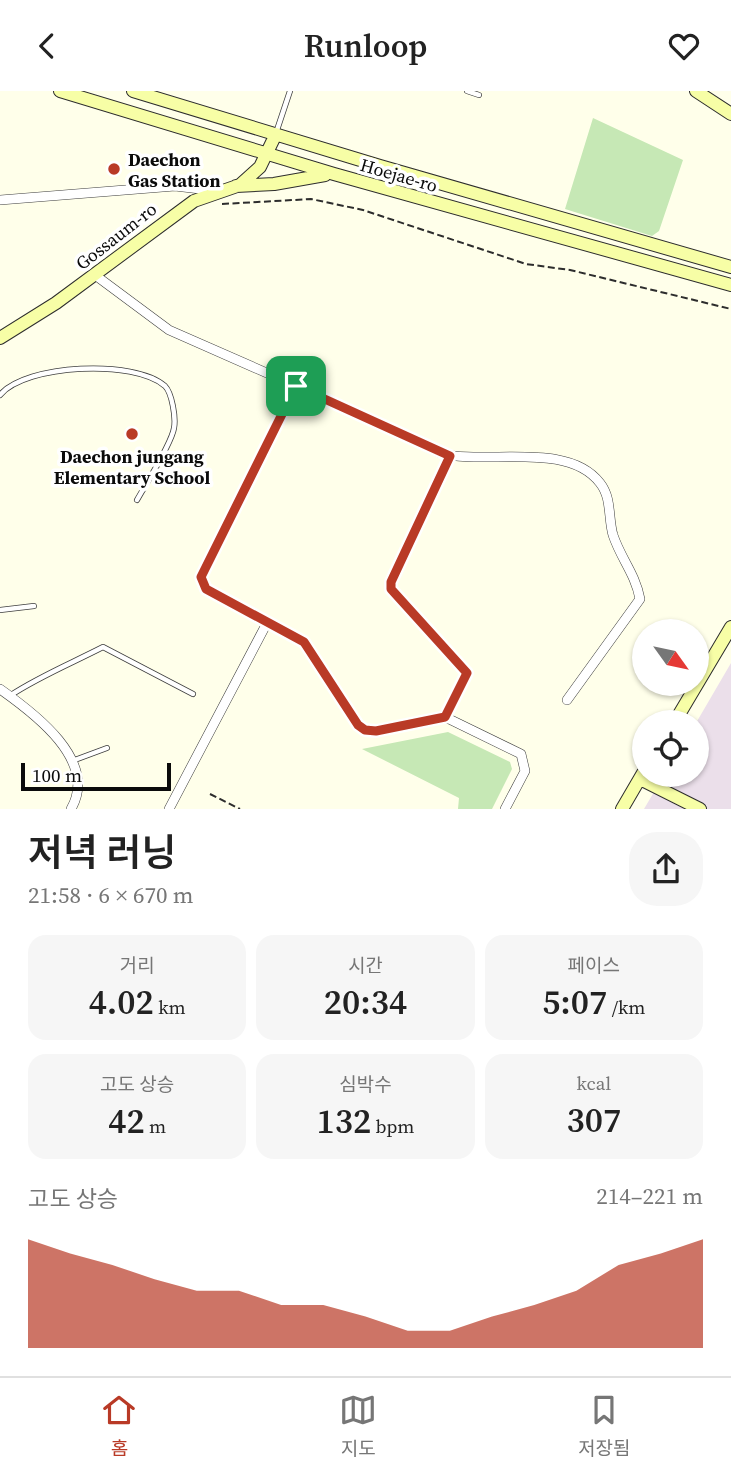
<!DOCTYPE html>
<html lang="ko">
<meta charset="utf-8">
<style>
:root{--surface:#fff;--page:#f6f6f6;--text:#222;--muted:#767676;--line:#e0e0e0;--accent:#b93a26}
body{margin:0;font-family:"Source Serif 4","Noto Sans KR",serif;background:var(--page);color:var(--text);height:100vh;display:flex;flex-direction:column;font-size:26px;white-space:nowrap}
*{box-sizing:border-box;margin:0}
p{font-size:23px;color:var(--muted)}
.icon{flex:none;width:38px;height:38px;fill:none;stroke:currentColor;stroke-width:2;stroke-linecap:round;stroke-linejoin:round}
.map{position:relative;height:718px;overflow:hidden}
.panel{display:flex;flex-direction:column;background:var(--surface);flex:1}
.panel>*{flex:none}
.needle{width:46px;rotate:123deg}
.buttons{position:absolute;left:632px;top:528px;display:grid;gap:14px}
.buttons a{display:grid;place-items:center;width:77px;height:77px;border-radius:50%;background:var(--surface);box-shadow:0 2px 5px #0004;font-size:35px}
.scale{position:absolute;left:21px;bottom:18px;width:150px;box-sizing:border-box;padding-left:7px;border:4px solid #0b0b0b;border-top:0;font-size:19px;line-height:24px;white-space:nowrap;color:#0b0b0b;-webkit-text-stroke:5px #fff;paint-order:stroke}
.pin{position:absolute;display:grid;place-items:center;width:60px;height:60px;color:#fff;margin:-30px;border-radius:14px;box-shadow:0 4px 10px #0006}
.round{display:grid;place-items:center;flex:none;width:74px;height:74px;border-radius:28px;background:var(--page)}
.summary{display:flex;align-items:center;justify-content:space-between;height:119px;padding:0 28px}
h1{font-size:38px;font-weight:600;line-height:52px}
.metrics{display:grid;grid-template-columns:repeat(3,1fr);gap:10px;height:119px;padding:7px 28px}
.metrics div{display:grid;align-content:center;border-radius:18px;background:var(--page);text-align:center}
.metrics b{font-size:35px;font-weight:600}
.metrics small{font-size:19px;font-weight:400}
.metrics p{font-size:19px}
.chart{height:196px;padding:14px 28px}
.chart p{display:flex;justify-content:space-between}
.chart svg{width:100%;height:126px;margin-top:7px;fill:var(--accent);opacity:.7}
header{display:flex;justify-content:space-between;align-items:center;height:91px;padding:0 28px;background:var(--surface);font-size:32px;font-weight:600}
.tabs{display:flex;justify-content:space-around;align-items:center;height:98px;border-top:2px solid var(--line);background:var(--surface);font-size:19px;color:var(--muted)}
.tabs a{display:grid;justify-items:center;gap:4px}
.tabs .current{color:var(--accent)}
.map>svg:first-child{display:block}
.industrial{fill:#ebdfea}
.green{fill:#c6e8b5}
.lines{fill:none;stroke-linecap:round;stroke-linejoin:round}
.lane-casing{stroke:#3e3e3e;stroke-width:6}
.street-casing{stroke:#3e3e3e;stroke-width:10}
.secondary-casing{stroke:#2d2d2d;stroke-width:14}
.path{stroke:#2d2d2d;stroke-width:2;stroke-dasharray:7 3.5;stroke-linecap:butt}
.lane{stroke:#fff;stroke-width:4.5}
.street{stroke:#fff;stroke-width:9}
.secondary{stroke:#f7fea6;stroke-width:12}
.route-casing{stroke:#fff;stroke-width:14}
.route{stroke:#b93a26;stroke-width:9}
.poi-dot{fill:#b93a26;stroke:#fff;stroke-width:2.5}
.labels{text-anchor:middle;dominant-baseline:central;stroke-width:7;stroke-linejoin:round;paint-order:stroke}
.poi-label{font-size:18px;font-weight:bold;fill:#0b0b0b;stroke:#fff;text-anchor:start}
.street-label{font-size:18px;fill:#0b0b0b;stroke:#fff}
</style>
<header><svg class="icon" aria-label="back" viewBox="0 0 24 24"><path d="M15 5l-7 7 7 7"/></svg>Runloop<svg class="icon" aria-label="heart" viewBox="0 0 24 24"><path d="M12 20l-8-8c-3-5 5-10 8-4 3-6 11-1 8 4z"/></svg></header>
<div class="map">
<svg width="731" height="718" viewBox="0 0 731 718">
<rect width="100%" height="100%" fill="#ffffea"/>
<path class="industrial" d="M731 572V718H644L664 684H696V632Z"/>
<path class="green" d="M593 27 683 69 659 140 652 145 565 118Z
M448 641 510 671 512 678 492 718H458L459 707 362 658Z"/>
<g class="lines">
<g class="lane-casing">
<path id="lane" d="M467 0 479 4
M276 42 290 0
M0 304C26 273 134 268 165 295 172 302 176 327 174 337 172 352 146 393 137 409
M0 519 34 515
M11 604C40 585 72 572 103 556L193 603
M72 670 107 657"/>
</g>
<g class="street-casing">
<path id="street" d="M0 109 175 95 217 100
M95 184 169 239 344 316 440 362C484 375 567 349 600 392 612 407 608 427 613 444 621 468 635 482 640 508L567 609
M296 295 201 486 206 497 304 551 358 634 365 639 376 640 445 626 467 582 391 498V491L450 365
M0 598C34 622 99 670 71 718
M445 626 521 663 525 680 505 718
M169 718 268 530"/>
</g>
<g class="secondary-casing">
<path id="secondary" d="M60 0 334 83 731 194
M133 0 380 75 731 176
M696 0 731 23
M236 95 274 93 325 84
M0 247 56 212 194 110 240 94 260 76 276 43
M674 632 731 536
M640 688 700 718
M622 718 643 682"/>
</g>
<path class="path" d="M222 113 311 108 363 119 526 173 570 179 731 218
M210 703 240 718"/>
<use href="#lane" class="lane"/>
<use href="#street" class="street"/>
<use href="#secondary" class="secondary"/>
</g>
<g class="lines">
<g class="route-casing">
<path id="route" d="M296 295 450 365 391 491V498L467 582 445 626 376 640 365 639 358 634 304 551 206 498 201 486Z"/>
</g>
<use href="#route" class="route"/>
</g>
<g class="poi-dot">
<circle cx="114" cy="78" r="7"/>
<circle cx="132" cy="343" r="7"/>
</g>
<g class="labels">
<g class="poi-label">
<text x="128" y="68">Daechon<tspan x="128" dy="21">Gas Station</tspan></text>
<text x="132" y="365" text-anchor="middle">Daechon jungang<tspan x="132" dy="21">Elementary School</tspan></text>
</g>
<g class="street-label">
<text transform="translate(399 84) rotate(16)">Hoejae-ro</text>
<text transform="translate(116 145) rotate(-38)">Gossaum-ro</text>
</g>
</g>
</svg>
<div class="buttons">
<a><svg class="needle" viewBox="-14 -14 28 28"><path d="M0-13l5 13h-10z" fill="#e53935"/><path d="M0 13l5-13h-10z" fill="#767676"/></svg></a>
<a><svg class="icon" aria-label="locate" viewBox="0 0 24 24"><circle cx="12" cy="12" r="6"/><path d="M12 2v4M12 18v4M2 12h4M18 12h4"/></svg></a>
</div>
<div class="scale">100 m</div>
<div class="pin" style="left:296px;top:295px;background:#1e9e55"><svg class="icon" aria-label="arrive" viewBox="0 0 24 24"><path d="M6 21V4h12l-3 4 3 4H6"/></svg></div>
</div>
<section class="panel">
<div class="summary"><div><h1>저녁 러닝</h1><p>21:58 · 6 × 670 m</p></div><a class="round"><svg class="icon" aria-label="share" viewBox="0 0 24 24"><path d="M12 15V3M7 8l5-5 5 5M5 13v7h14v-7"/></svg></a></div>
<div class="metrics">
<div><p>거리</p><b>4.02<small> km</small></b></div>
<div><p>시간</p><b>20:34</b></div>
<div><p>페이스</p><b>5:07<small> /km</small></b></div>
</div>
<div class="metrics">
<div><p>고도 상승</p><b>42<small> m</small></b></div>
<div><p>심박수</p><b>132<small> bpm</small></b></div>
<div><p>kcal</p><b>307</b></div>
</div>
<div class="chart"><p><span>고도 상승</span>214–221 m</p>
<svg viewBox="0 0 160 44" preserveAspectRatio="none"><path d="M0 44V6L10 11L20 15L30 20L40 24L50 24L60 29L70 29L80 33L90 38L100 38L110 33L120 29L130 24L140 15L150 11L160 6V44z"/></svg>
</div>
</section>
<nav class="tabs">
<a class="current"><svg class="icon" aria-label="home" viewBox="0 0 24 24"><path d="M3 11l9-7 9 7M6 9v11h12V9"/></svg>홈</a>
<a><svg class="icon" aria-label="map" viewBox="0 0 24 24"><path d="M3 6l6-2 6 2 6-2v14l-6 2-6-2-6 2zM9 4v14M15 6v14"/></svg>지도</a>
<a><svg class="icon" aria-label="saved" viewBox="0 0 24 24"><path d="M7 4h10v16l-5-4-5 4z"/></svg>저장됨</a>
</nav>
